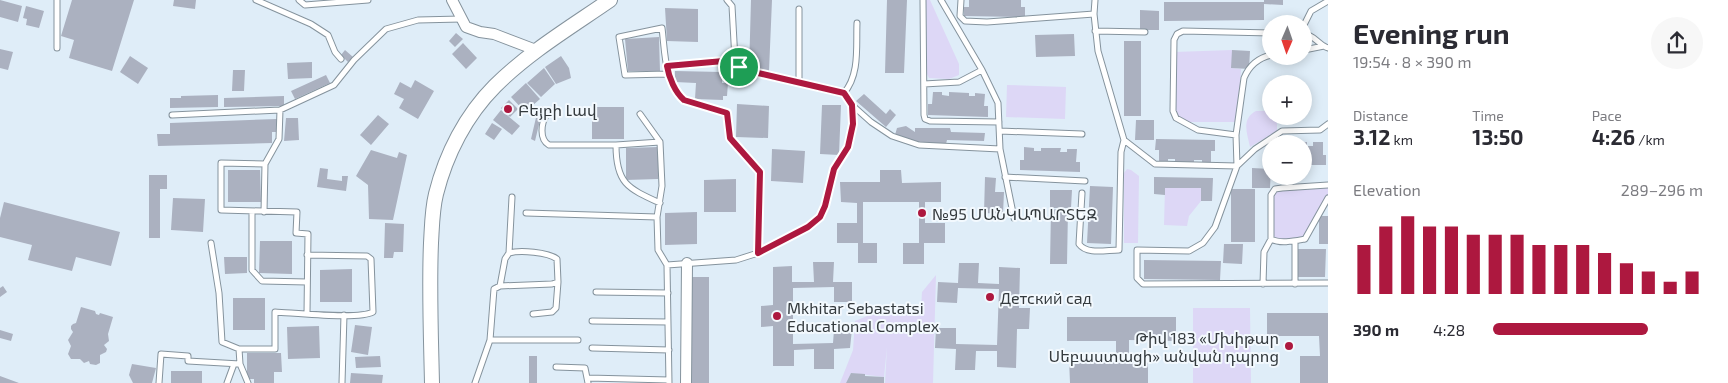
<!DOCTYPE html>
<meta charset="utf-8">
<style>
:root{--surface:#fff;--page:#f7f7f7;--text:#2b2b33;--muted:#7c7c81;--accent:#ad183f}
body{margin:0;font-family:"Exo 2","Noto Sans Armenian",sans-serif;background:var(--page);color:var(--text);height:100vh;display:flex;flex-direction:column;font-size:19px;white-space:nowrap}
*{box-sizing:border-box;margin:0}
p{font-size:16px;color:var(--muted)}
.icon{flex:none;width:28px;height:28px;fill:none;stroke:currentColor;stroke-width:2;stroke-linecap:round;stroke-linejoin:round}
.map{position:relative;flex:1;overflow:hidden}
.sheet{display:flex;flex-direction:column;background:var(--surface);width:400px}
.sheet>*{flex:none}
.needle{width:32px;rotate:182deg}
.controls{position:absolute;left:1262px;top:15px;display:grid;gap:10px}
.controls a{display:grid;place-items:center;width:50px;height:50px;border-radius:50%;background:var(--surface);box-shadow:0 2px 12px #0003;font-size:25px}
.pin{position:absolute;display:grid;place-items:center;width:42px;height:42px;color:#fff;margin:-21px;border:2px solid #fff;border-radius:50%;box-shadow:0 1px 5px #0007}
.round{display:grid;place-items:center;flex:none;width:52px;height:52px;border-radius:26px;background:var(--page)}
.headline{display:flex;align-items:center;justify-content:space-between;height:85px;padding:0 25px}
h1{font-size:28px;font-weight:700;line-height:38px}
.figures{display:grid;grid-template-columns:repeat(3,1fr);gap:8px;height:85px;padding:5px 25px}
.figures div{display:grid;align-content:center}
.figures b{font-size:21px;font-weight:700}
.figures small{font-size:14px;font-weight:400}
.figures p{font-size:14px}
.chart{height:140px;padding:10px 25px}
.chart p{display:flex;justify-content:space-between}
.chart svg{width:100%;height:90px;margin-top:5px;stroke:var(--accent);stroke-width:6}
ul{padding:0 25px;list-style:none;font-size:16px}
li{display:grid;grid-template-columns:80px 60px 1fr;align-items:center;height:38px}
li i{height:12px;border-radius:6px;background:var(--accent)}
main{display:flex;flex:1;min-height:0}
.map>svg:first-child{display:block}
.green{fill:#ddd7f6}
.building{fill:#abb1c0}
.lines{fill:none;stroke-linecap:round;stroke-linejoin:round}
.lane-casing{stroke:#85939d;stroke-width:7}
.street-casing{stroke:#85939d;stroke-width:12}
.secondary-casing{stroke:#85939d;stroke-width:16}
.lane{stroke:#fff;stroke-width:5}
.street{stroke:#fff;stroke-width:10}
.secondary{stroke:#fff;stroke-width:14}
.route-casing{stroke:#fff;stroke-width:10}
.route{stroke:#ad183f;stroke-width:6}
.poi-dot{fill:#ad183f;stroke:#f3f9fe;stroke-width:2}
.labels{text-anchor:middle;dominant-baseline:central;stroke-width:4;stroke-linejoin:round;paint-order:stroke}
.poi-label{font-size:16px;fill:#343a3e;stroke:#f3f9fe;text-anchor:start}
</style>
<main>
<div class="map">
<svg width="1328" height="383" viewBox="0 0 1328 383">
<rect width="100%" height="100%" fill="#dfedf8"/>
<path class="green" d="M926 0H930L959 64V75L949 79 929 78 927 74Z
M1232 50V68L1241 69 1238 122H1184L1176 117 1174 52Z
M1007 85 1066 87 1065 119 1006 117Z
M1256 111H1271V116H1277V131L1250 147C1247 133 1241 119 1256 111Z
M1127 169 1131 170 1139 176 1138 243H1124V173Z
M1328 185V198L1305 238 1295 241 1271 239V195L1276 189Z
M1165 188H1201V201L1189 216 1187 226 1164 225Z
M936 275 933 383H885L887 347 884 377 851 373 846 383H840L853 350 855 321 877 312 921 309 922 292Z
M1193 308H1250L1251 383H1193Z"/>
<path class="building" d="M0 0 22 6 18 22 0 17Z
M72 0H134L112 71 69 58 74 40 61 36Z
M174 0H196L195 9 173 6Z
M751 0H772L769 71H749Z
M887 0H907L904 73H885Z
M969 0H1021V7H1025V17L964 16V7H969Z
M1264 0H1283V5L1264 4V20L1164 21V2H1264Z
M26 6 44 11 39 28 26 25 27 19 23 18Z
M665 8 698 9V42L667 41Z
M1140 10 1159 11V30H1140Z
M456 33 463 39 455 47 449 41Z
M1074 34 1075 56 1036 57 1035 35Z
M659 37 660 71H628L625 39Z
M1124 41H1141V116H1124Z
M463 43 477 58 466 69 452 54Z
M0 49 13 52 8 70 0 68Z
M345 50 353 57 348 62 341 55Z
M1232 50 1250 51 1249 69 1231 68Z
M130 56 148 68 138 84 120 72Z
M561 56 569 68 571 78 556 84 545 67Z
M312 62V78L288 79 287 63Z
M544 68 555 84 541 97 527 83Z
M233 70H245L244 91H232Z
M675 71 722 72V83H728L727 96H723V100L695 99 696 83 675 82Z
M326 75 330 83 295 99 291 91Z
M415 80 434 91 418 119 399 108 404 99 394 94 400 82 411 88Z
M526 83 540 99 525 112 511 97Z
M933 92H942V95L949 96V92L969 93V96H975V93L985 94 984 106H988V117L928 115V104H932Z
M864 94 886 114 890 109 896 115 886 127 856 101Z
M218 95V107L170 108V98H181V96Z
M284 96V106L224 107V98Z
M509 100 518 109 510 117 501 108Z
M737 104 769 106 768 138 736 137Z
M822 105H841L839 155 820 154Z
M542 106 545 108 542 112 535 141 531 139 538 109Z
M592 107H624V139H592Z
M501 110 520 126 512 135 493 120Z
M378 115 389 124 371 145 360 135Z
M286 118H298L299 140 284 141Z
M277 119V132H272V143L158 146 157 134H170V123Z
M1136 120H1154V140H1135Z
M492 123 502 129 494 140 485 134Z
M906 126 915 132V128H950L951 132 985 133 984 141 947 140 946 144H919L895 135 897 128Z
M1156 139 1215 140V151H1211V163H1202V160H1194V163H1175V159H1168V162H1159V150H1155Z
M1287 142H1307V146H1313V142H1323V155H1326V165H1304V144H1287Z
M658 147V179L626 180V148Z
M1024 147 1034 148V151H1041V148H1061L1060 152H1067V149H1077L1076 162H1080V172L1020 170V160H1024Z
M772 149 805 151 803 183 771 181Z
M371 150 397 158 399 152 407 155 393 220 369 219 368 185 356 176Z
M1266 154H1271V165H1266Z
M320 168 328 169 327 179 342 181V176H348L346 191 317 187Z
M1252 168 1271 169 1270 188H1252Z
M228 170H260L261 202H228Z
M880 170H901L902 183 941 182V202H925V223H945V243H924V264H903V243H919V202H863V243H877V263H858V243H837V223H857V203L841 202 840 182H880Z
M149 175H167V189H160V238H149Z
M985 177 996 178 995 192H1004L1003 214 984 213Z
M1154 177 1213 178 1212 201H1201V188H1165V195L1154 194Z
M736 179V212H704V180Z
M1090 186 1113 187 1111 244 1087 243Z
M1231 189H1255V242H1231Z
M1050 190H1072L1071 208H1050Z
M173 198 205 199 203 232 171 230Z
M4 202 120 232 111 266 76 257 72 271 28 260 32 245 0 237V218Z
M1051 209 1068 210 1067 264H1050Z
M697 212V244L665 245V213Z
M1319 216H1328V244H1319Z
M385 223 404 224 403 252H394L393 258H384Z
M260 241H292V274L259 273Z
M1224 244H1243L1242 264 1223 263Z
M1295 249H1326L1325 277H1295Z
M224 257H247V273L225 274Z
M1144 260 1221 261 1220 280 1144 279Z
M813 262H834L833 282H852V302H834V287L793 288V344L833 343 834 330 852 329 850 348 834 349V369H814V349L794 350V366H773V326L761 327V306L773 305V267L792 266V282H814Z
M959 263H979L978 283 999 284V267L1020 268 1019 308H1030L1029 329H1017L1016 368 997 367V351H976L975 370H955L956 349 935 348 936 328H956V344L997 345 999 289 958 288 957 303 937 302 938 282 958 283Z
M352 269V302H320V270Z
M689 277H709V383H689Z
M3 286 7 292 0 297V288Z
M233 298H265V330H233Z
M81 307 95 311 96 314 99 315 100 313 113 317 108 334 109 341 104 345 107 349 106 352 100 355V363L96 365 90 364 89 361 84 363 80 359H71L68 354 71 346 68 340 73 332 71 329V326L73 324 76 323Z
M1267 313H1328V383H1300V356H1320L1319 336H1267Z
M1067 317H1176V341L1129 340V358H1148V383H1070L1069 359H1116V341H1067Z
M355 325 372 327 368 355 351 352Z
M319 326 320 358 288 359 287 327Z
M0 330 13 334 11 341 0 338Z
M247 353H281L282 372H274V383H254V379H247Z
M380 356 381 367 356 368 355 357Z
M529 356H537V383H529Z
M132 364 156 368 152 383H133L129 375Z
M171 371H202V383H171Z
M351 373 383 375 382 383H350Z
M851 373 865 374V376L884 377V383H846Z
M0 376 19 383H0Z"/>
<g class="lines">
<g class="lane-casing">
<path id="lane" d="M57 0V48
M256 0 311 24 328 35 335 52 341 59
M299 0 305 5 368 0
M923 0 924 115 925 119 930 121 999 122
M941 0 982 70 998 103 1000 149 1014 218
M961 0 960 16 965 21 987 22 1094 14
M1095 0 1094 14 1098 51 1124 140 1155 164 1237 166 1236 135 1244 78C1249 66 1258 58 1271 55
M799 9V82
M1304 25 1311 11 1328 1
M1095 31 1145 32
M1304 34C1313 34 1319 45 1328 48
M1304 50 1324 46
M667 66 735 60
M668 74 625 75 619 37 662 28C665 51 664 83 684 100L727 113 730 138 760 172 758 253
M924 84 959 82 982 70
M844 93C860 74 856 47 857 23
M852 105 871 122 892 136 919 145 1000 149
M280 110 279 139 265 164 221 163V210L297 212 296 233 308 234 307 314
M558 110 547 114C541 123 539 139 549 145H616L660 142
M640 114 660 142 662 186 657 217 658 250 667 265 669 383
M172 115 280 110 334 85 354 60 386 29 418 20 461 19
M1328 124 1320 130 1282 131 1255 149 1237 166 1215 227 1203 243 1189 251 1137 250V278L1143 284 1328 283
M1000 131 1082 134
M1236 135 1198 130 1176 118 1173 111 1174 40 1177 34 1183 31 1271 33
M616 145C616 183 627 188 660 203
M1005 177 1085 181
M1328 185 1282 188 1275 189 1271 195V239C1280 244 1294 241 1305 239L1328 198
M1082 193 1079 244C1087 255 1106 250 1119 250L1121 152 1124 140
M252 211V270L262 281 307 282
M264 212 265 164
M526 213 657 217
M1295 241V284
M211 243 219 293 222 342 239 349 240 364 248 383
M509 253 512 197
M667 265 736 260 758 253 808 227 820 217 825 206 834 169 848 147 853 124 852 105 844 93 745 70 739 67 735 60 732 6 727 0
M1263 284 1264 252 1271 239
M596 292 668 293
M533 314 552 312 556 308 558 282
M592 321 668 322
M490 340 494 289 500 286 552 284 558 282 557 259C548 252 520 250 509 253L505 259 500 286
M592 348 669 350
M239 349H275V312C295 313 359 320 373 312L371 259 367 256 307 255
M556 367 585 368 588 383
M588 378 669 380
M159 383 161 354 188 356V361L240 364
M227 383 234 364
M342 383 344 315
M475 383 490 340H578"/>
</g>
<g class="street-casing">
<path id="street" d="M452 0 466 27 480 32 494 34 536 50
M686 383 687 263"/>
</g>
<g class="secondary-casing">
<path id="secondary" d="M432 383C431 337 429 289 431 243 432 227 432 210 436 194 446 154 466 115 495 86 529 52 571 27 610 0"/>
</g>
<use href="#lane" class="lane"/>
<use href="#street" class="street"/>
<use href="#secondary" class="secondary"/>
</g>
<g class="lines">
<g class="route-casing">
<path id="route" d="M735 60 739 67 745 70 844 93 852 105 853 124 848 147 834 169 825 206 820 217 808 227 758 253 760 172 730 138 727 113 684 100C675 92 669 78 667 66Z"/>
</g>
<use href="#route" class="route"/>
</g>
<g class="poi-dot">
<circle cx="508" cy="109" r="5"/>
<circle cx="922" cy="213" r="5"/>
<circle cx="990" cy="297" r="5"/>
<circle cx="777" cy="316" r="5"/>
<circle cx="1289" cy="346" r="5"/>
</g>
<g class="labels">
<g class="poi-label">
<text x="518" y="109">Բեյբի Լավ</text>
<text x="932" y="213">№95 ՄԱՆԿԱՊԱՐՏԵԶ</text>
<text x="1000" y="297">Детский сад</text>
<text x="787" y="307">Mkhitar Sebastatsi<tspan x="787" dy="18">Educational Complex</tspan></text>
<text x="1279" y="337" text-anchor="end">Թիվ 183 «Մխիթար<tspan x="1279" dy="18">Սեբաստացի» անվան դպրոց</tspan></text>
</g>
</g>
</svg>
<div class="controls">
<a><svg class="needle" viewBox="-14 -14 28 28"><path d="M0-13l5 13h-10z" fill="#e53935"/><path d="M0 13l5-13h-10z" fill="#7c7c81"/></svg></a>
<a>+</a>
<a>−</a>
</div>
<div class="pin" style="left:739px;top:67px;background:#1e9e55"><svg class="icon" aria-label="arrive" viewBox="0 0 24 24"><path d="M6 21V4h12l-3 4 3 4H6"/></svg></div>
</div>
<section class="sheet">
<div class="headline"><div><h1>Evening run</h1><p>19:54 · 8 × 390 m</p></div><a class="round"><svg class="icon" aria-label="share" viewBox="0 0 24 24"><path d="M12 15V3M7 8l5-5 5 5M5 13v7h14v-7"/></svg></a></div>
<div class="figures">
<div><p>Distance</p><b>3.12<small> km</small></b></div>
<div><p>Time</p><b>13:50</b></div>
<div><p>Pace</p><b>4:26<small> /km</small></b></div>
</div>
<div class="chart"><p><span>Elevation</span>289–296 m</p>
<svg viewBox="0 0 160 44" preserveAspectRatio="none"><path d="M5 44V20M15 44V11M25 44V6M35 44V11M45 44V11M55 44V15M65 44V15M75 44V15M85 44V20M95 44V20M105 44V20M115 44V24M125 44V29M135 44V33M145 44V38M155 44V33"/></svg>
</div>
<ul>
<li><b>390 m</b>4:28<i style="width:74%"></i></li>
</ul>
</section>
</main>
